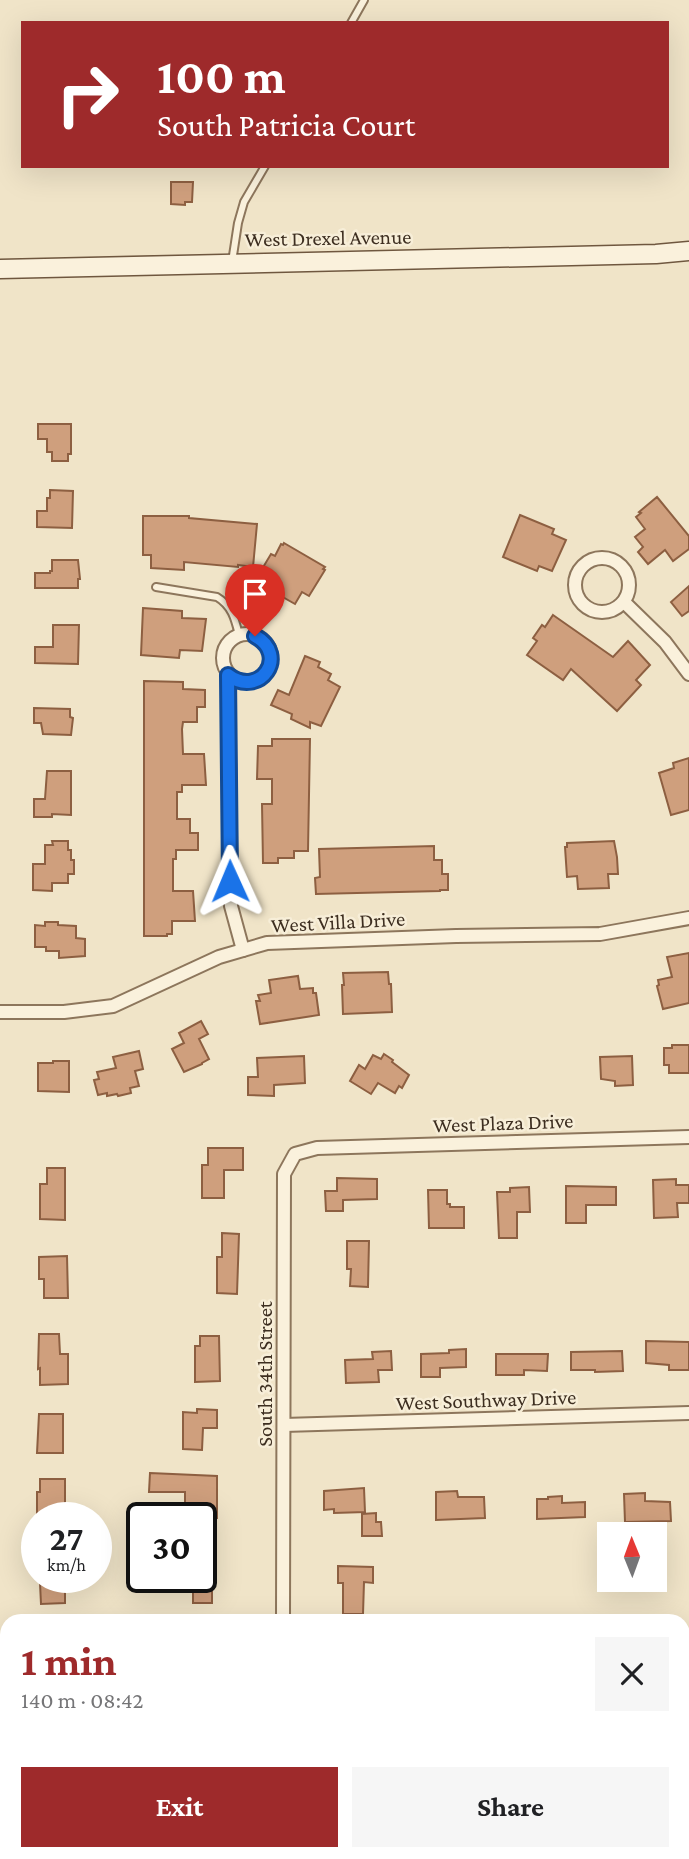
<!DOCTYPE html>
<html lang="en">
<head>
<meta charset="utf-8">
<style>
  body { margin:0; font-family:"Crimson Pro",serif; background:#f6f6f6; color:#202124; height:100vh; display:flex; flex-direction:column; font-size:26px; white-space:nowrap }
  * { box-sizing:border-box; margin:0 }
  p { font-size:23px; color:#757577 }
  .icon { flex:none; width:38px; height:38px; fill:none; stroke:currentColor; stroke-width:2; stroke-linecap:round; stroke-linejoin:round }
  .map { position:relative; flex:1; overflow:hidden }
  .side { position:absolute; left:0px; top:1614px; width:690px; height:247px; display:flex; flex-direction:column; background:#fff; border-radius:21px 21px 0 0; box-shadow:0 7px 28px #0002 }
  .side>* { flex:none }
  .guide { position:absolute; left:21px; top:21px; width:648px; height:147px; border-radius:0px; box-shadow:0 7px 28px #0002; background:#9e2a2b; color:#fff; overflow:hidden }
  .needle { width:46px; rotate:359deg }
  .buttons { position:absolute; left:597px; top:1522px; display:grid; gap:14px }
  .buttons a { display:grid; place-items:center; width:70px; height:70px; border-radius:0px; background:#fff; box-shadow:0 7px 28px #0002; font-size:35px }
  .speed { position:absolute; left:21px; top:1502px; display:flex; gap:14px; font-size:35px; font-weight:700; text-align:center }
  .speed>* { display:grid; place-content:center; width:91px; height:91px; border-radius:50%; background:#fff; box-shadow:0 7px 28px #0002; line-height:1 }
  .speed small { font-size:18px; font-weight:400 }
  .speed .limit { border:4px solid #111; border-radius:10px; background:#fff; color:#111 }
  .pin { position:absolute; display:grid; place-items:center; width:60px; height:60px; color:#fff; margin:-72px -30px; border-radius:50% 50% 50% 0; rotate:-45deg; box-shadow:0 0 7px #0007 }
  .pin .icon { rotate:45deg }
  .me { position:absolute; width:77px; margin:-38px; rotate:359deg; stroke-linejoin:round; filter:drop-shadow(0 0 5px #0008) }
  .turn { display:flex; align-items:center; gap:24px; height:147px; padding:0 21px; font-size:32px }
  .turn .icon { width:91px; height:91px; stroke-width:2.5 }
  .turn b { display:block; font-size:49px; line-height:60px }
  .round { display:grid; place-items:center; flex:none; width:74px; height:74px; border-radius:0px; background:#f6f6f6 }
  .overview { display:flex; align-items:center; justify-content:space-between; height:119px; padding:0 21px }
  h1 { font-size:42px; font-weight:700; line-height:52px; color:#9e2a2b }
  .button { display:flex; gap:14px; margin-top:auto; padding:14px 21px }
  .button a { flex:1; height:80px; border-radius:0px; background:#9e2a2b; color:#fff; font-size:28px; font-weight:700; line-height:80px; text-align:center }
  .button a+a { background:#f6f6f6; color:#202124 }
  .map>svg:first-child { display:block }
</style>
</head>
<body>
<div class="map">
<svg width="689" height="1859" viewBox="0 0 689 1859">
  <rect width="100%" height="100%" fill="#f0e4c8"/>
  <g fill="#cf9f7d" stroke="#8d5f41" stroke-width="2">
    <path d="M171,182h22l-1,20h-7v3l-14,-1z"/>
    <path d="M38,424h33v30h-3v7h-16v-9h-5v-13h-9z"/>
    <path d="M50,490l23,1 -1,37 -35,-1v-16h10v-13h3z"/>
    <path d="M657,497l32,39v13l-16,12 -8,-11 -17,14 -10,-12 5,-5 -8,-10 10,-8 -9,-12 5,-4 -2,-1z"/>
    <path d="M520,515l34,14 -2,5 14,6 -14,31 -13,-5 -2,5 -34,-14z"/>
    <path d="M143,516h46v2l68,6 -4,43 -15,-2v2l-54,-5v8l-33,-2v-13h-8z"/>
    <path d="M284,543l41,24 -2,2 2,1 -16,26 -7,-4 -7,12 -28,-16 7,-13 -12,-6 9,-15 4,2 6,-12 2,1z"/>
    <path d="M52,560h26l2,19h-2v9h-43v-15h15v-2h2z"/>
    <path d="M689,586v25l-7,5 -11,-14z"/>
    <path d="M143,608l39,3v7l24,1 -4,32 -22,-1 -1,8 -38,-3z"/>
    <path d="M553,615l60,42 15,-16 22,24 -14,15 5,5 -24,26 -46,-42 -8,11 -36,-25 10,-14 -4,-3 9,-13 3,2z"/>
    <path d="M53,625h26l-1,39 -43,-1v-16h18z"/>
    <path d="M305,656l15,6 -2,5 13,7 -3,6 12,7 -19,39 -11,-4v6l-19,-9 1,-5 -21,-9 7,-15 11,5z"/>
    <path d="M144,681l39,1v7l22,1v17h-8v15h-14l-1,7 1,25h21l2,31h-24v7h-5v27h13v14h8v17h-22v9h-3v32h20l2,30h-23v13h-5v2h-23z"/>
    <path d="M34,708l36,1v8l3,1 -2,17 -28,-1 -2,-11h-7z"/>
    <path d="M272,739h38l-2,112h-14v7h-16v5h-15l-1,-59h10v-25h-15l1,-33h14z"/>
    <path d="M689,758v52l-18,5 -12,-42 15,-5 -1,-5z"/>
    <path d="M47,771h24v44l-19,-1v3h-18v-18h11z"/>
    <path d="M52,841h16v9h3v10h3v14h-6v9h-16v8l-19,-1v-26h12v-19h8z"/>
    <path d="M614,841l3,16 1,17h-10l1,14 -31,1 -1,-13 -10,1 -2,-30h2v-4z"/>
    <path d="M434,846v14h8v14h6v16h-8v1l-124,3 -1,-16 5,-1 -1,-28z"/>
    <path d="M45,922h13v3l18,1v12l9,1v17l-26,2v-7h-13v-4h-11v-22l10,1z"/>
    <path d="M689,953v50l-26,6 -6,-23 2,-1 -1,-5 14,-3 -5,-20z"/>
    <path d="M388,972l1,12h2l1,28 -49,2 -1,-29h2l-1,-12z"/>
    <path d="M298,976l2,13 13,-1v5h3l3,22 -59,9 -4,-23h4l-2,-6 13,-2 -2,-13z"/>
    <path d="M201,1021l7,13 -9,5 10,20 -7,4v1l-18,8 -12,-23 12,-6 -5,-10z"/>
    <path d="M672,1045h17v28h-20v-8h-5v-17h8z"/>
    <path d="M139,1051l4,18 -8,2 4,15 -9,2 1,5 -13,3 -1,-2 -10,2v-3l-9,2 -4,-15 5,-1 -2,-7 19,-4 -3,-11z"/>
    <path d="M384,1054l9,6 -1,2 17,13 -7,13 -3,-2 -4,7 -17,-10 -7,11 -21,-13 9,-16 6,4 8,-14 8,4z"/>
    <path d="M304,1056l1,27 -31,2v11l-26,-1v-18h10l-1,-19z"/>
    <path d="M632,1056l1,29 -18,1v-5l-14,-2 -1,-22z"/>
    <path d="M53,1061h16v31l-31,-1v-28h15z"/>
    <path d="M208,1148h35v22h-19v28h-22v-33h6z"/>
    <path d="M47,1168h18v52l-25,-1v-35h7z"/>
    <path d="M337,1178l40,1v20l-34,1v11h-17l-1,-20h12z"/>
    <path d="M676,1179v6h13v18h-12l1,14 -24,1 -1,-38z"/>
    <path d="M566,1186l50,1v18h-30v18h-20z"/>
    <path d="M529,1187l1,25h-13v26h-18l-2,-46h13v-4z"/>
    <path d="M428,1190h19v14h3v3h14v21h-35z"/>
    <path d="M222,1233l17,1 -2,60 -20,-1v-36h5z"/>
    <path d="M347,1241h22l-1,46 -18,-1 1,-17h-4z"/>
    <path d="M67,1256l1,42h-24v-19h-5v-22z"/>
    <path d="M39,1334h20l1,20h8v30l-28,1v-17l-2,1z"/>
    <path d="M200,1336h19l1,45 -25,1v-36h5z"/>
    <path d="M646,1341l43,1v28h-20v-5l-23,-2z"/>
    <path d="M466,1349v18l-26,1v9h-19v-23l28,-1v-3z"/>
    <path d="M391,1351l1,19h-14l1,12 -33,1 -1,-23 28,-1 -1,-7z"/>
    <path d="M622,1351l1,20 -28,1v-2h-24v-18z"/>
    <path d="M496,1354h52l-1,17 -23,-1v5h-28z"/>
    <path d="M197,1409l20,1v18h-14l-1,22 -19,-1v-37l14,1z"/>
    <path d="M39,1414h24v39h-26z"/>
    <path d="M150,1473l67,3v42l-32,-1v-25h-36z"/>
    <path d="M40,1479h25v38h-24v-2h-4v-23h3z"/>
    <path d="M364,1488l1,24 -31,1v-4l-10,1v-19z"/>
    <path d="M457,1491l1,6h26l1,21 -49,2v-28z"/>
    <path d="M645,1493v8l25,1 1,19 -46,1 -1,-28z"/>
    <path d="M562,1496v7l23,-1v15l-48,2v-20h11v-2z"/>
    <path d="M376,1513v9h5l1,14h-20v-22z"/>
    <path d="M201,1555h14l-1,32h-2v16h-19v-26h8z"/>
    <path d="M338,1566l35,1v16l-9,-1 -1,32h-20v-31h-5z"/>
    <path d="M42,1577h23v26l-24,1 -1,-21h2z"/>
  </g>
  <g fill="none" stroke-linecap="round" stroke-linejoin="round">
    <g stroke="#8d765c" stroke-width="10">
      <g id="lane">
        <path d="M351,23l13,-23"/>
        <path d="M232,262l6,-39 6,-21 21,-36"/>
        <path d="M156,587l61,10c15,9 18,22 22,38"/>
      </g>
    </g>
    <g stroke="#8d765c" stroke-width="16">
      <g id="street">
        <circle cx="602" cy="585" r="27"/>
        <path d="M624,602l41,40 24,32"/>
        <circle cx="247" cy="658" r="24"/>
        <path d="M228,675l3,231 12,44"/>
        <path d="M0,1012h64l49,-6 106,-49 48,-14 189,-7 144,-2 89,-16"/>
        <path d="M284,1425l405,-12"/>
        <path d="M283,1620l1,-446 11,-20 22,-6 372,-11"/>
        <path d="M282,1859v-6"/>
      </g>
    </g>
    <g stroke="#6f573f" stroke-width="21">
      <path id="secondary" d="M0,269l656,-15 33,-3"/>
    </g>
    <use href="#lane" stroke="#faf1dc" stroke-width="6"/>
    <use href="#street" stroke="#faf1dc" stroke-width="12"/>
    <use href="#secondary" stroke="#faf1dc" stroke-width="18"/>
  </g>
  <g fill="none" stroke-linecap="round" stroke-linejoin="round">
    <g stroke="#114b97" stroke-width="18">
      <path id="route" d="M230,881l-2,-206c32,24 62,-20 27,-39"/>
    </g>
    <use href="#route" stroke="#1a73e8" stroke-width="12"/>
  </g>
  <g text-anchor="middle" stroke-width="5" stroke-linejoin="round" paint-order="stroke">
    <g font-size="21" fill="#3d2e20" stroke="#f7eed8">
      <text transform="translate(328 238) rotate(-1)" y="7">West Drexel Avenue</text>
      <text transform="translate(338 922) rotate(-3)" y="7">West Villa Drive</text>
      <text transform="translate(503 1123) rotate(-2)" y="7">West Plaza Drive</text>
      <text transform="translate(265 1374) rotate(-90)" y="7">South 34th Street</text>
      <text transform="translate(486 1400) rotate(-2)" y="7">West Southway Drive</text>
    </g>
  </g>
</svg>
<div class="buttons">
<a><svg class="needle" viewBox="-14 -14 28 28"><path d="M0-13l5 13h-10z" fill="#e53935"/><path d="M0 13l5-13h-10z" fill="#757577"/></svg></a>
</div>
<div class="speed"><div>27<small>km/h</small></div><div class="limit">30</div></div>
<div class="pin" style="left:255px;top:636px;background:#d93025"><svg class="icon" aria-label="arrive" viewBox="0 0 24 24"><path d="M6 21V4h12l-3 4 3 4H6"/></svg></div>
<svg class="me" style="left:230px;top:881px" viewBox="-20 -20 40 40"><path d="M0-17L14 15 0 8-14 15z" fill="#1a73e8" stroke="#fff" stroke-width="4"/></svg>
<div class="guide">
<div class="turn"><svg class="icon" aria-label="right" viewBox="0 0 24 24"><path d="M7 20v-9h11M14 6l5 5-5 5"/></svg><div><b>100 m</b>South Patricia Court</div></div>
</div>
<section class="side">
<div class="overview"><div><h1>1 min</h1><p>140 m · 08:42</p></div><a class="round"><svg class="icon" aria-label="close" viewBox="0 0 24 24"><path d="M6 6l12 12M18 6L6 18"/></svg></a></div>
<div class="button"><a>Exit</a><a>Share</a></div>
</section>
</div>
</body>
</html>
